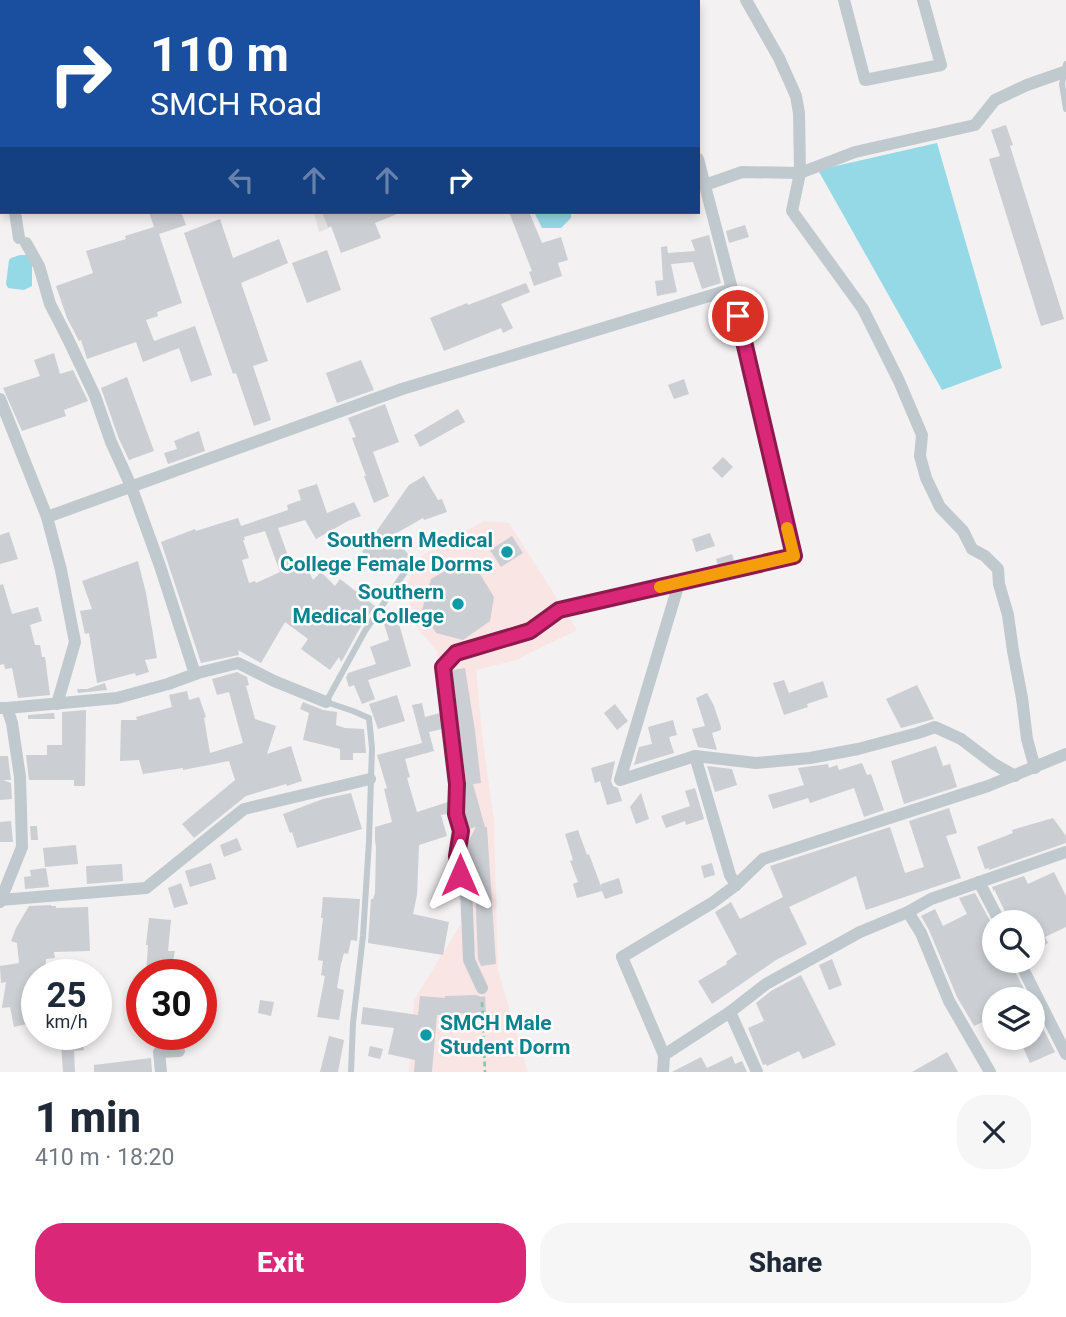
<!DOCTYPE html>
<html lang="en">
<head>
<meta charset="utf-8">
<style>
  body { margin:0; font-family:Roboto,sans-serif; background:#f6f6f7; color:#1f2937; height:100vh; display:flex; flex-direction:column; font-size:26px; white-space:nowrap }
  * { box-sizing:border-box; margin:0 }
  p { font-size:23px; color:#747a83 }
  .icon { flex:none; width:38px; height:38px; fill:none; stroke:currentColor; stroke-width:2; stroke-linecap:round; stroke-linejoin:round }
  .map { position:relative; height:1072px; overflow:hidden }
  .details { display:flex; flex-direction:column; background:#fff; flex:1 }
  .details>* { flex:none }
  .hud { position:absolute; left:0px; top:0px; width:700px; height:214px; box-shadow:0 4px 10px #0003; background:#1a4fa0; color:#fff; overflow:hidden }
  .fabs { position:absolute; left:982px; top:910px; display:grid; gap:14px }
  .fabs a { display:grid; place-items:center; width:63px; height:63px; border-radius:50%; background:#fff; box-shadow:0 4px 10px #0003; font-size:35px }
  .speed { position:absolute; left:21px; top:959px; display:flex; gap:14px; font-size:35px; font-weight:700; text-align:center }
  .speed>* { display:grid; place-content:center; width:91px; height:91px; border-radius:50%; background:#fff; box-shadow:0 4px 10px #0003; line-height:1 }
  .speed small { font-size:18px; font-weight:400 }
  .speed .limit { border:10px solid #d22; background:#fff; color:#111 }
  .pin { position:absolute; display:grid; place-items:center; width:60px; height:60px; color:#fff; margin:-30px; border:4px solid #fff; border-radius:50%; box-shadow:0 2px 7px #0007 }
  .me { position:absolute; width:77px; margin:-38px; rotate:0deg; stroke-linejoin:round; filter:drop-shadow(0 0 5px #0008) }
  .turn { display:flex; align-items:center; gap:24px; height:147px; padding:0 35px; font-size:32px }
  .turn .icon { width:91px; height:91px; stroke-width:2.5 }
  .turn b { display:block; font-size:49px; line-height:60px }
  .lanes { display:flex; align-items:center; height:66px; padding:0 35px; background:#0003; justify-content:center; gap:35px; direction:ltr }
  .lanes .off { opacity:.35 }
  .round { display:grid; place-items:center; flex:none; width:74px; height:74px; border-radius:28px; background:#f6f6f7 }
  .headline { display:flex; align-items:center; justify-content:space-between; height:119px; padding:0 35px }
  h1 { font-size:42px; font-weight:800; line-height:52px }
  .primary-button { display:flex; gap:14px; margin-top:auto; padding:14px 35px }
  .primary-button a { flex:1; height:80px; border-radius:28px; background:#db2777; color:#fff; font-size:28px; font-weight:800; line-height:80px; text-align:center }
  .primary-button a+a { background:#f6f6f7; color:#1f2937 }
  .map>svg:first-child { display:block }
</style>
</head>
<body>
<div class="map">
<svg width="1066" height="1072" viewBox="0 0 1066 1072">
  <rect width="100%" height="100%" fill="#f3f1f1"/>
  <g fill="#e4e2e2">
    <path d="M298,0h131v2h-133z"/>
    <path d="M314,212h57l-52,20z"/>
  </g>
  <path fill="#fae5e5" d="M484,521l25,2 68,107 -61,30 -40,10 6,64 12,88 4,148 30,102h-119l5,-72 47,-76 -9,-142 -15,-131 -18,-21 -14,-42 13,-30z"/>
  <g fill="#95d9e6">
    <path d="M937,143l65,225 -60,22 -124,-220z"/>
    <path d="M534,212h37v6l-10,10h-19z"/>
    <path d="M20,255h7l5,6v25l-8,4 -16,-2 -2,-4 3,-24 2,-2z"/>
  </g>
  <g fill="#cbced3" fill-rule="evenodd">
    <path d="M1006,125l7,20 -3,1 54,173 -23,7 -52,-167 11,-3 -9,-26z"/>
    <path d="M149,212h32l5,13 -27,9 23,69 -25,9 1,4 -12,4 8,21 41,-15 17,49 -21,7 -12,-34 -36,14 -7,-20 -49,17 -6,-19 -2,1 -12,-23 -11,-32 37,-13 -7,-22 40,-12 -1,-3 29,-9z"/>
    <path d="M322,212h80l-27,11 6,15 -40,15 -10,-27 -3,1z"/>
    <path d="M509,212h20l13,31 19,-6 7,23 -10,3 4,13 -28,10 -5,-14 3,-1z"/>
    <path d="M220,219l13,39 46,-19 9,24 -47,20 27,78 -15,5 18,54 -17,6 -18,-53 -3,1 -49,-141z"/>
    <path d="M745,225l4,12 -20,6 -3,-12z"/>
    <path d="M709,235l12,48 -19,6 -9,-27 -22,2 6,28 -20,4 -2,-15 8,-1 -2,-33 6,-1 1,7 27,-2 -4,-11z"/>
    <path d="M327,250l14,40 -34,13 -15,-40z"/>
    <path d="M526,283l4,9 -29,12 12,24 -10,5 -2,-5 -57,23 -14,-33 37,-15 1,2z"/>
    <path d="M54,353l6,21 13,-4 15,31 -24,9 2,6 -44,15 -19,-43 37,-12 -6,-16z"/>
    <path d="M361,360l13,30 -37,13 -11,-30z"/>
    <path d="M127,377l27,74 -25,9 -10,-21 -18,-51z"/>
    <path d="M684,379l5,15 -15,5 -6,-14z"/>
    <path d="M385,404l14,38 -26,10 16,44 -15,7 -10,-27h2l-14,-38 4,-1 -8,-19z"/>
    <path d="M458,409l7,13 -45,25 -6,-12z"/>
    <path d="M199,431l6,20 -37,13 -4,-11 13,-4 -3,-8z"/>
    <path d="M723,457l10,10 -11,11 -10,-10z"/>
    <path d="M424,476l14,24 4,-1 5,13 -23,8 -1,-2 -30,17 18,23 -12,13 -5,-6 -5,8 -27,-21 47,-67z"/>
    <path d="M317,484l10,29 27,-11 7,14 -13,5 -32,18 -11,-19 -27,8 14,39 12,-6 9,19 8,-8 14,14 5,-7 35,27 -15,22 -17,31 -2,3 -2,-5 -9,13 -29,-21 7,-10 -23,-17 -24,41 -23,-13 1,5 -38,8 -40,-121 34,-13 1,2 42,-13 3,8 47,-16 -1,-5 14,-5 -3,-10zM265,531l15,41 -24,11 -1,-2 -6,2 -7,-23 7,-2 -6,-18h2l-1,-3z"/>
    <path d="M9,532l9,27 -18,5v-29z"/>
    <path d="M710,533l5,13 -19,6 -4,-13z"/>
    <path d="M512,536l11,17 -22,14 -11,-17z"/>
    <path d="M732,554l2,7 -16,4 -2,-6z"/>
    <path d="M138,561l8,32 11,65 -12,2 4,12 -13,4 -1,-3 -38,10 -8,-50 -4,1 -5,-23 12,-2 -10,-28z"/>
    <path d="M452,567l28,7 14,23 -4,24 -27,19 -27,-7 -14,-23 9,-31z"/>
    <path d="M3,584l9,30 26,-7 4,14 -12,4 5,20h5l2,12h3l5,38 -32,3 -6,-30 -7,1 -1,-5 -4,1v-80z"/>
    <path d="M384,613l15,11 12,42 -43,14 7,19 -13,5 -8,-19 -5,2 -3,-9 2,-5 28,-9 -6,-17 19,-7 -7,-23z"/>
    <path d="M465,668l10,63 6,52 -8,1 12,43h2l9,137 -15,2 -3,-7 -3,-73 -3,-14 -3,-3 -1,-27 8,-15 -7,2 -4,-16 1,-30 -14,-113z"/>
    <path d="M237,672l10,5 2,8 -3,1 9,33 21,7 -9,28 24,-8 11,35 -15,5 -1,-2 -40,12 -52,42 -12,-14 53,-44 -6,-19 -46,9v-2l-40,6 -4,-14 -19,1 1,-41h16l-1,-3 36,-10 -3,-12 18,-4 2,9 10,-3 7,20 -2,1 6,35 33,-10 -14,-51 -12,3 -5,-16z"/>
    <path d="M784,680l5,13 34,-12 5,16 -21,7 1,3 -24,8 -11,-32z"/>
    <path d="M105,683l2,7 -29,3 -1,-4h10z"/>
    <path d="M917,685l17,34 -33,9 -15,-29z"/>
    <path d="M707,693l7,13 7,21v3l-9,3 5,17 -19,-3 -6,-18 13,-3 -9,-28z"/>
    <path d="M397,695l8,26 -27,8 -9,-25z"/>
    <path d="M303,702l20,8 14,2 -1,13 9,3 19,1 2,24h-13v7h-13v-11l-37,-9 6,-27 -9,-4z"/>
    <path d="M422,703l3,14 15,-4 2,16 -13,3 5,19 -29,8 5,18 -3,1 10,34 31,-10 -1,12 -6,1 6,21 -28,9 -2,50 -4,19 36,8 -6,33 -75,-12 3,-44h2l2,-6 1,-46 -1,-6v-14l17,-5 -8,-33 3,-1 -10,-33 45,-12 -10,-38z"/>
    <path d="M615,704l13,17 -11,9 -13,-17z"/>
    <path d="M86,710l-1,76h-11v-6h-45l-3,-25h21v-10h15v-33z"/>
    <path d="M54,713l1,6h-27v-4z"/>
    <path d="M673,720l4,15 -8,2 5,16 -40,12 5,-18 13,-3 -4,-17z"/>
    <path d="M936,746l7,20 7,-2 7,23 -53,17 -13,-43z"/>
    <path d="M0,756h8l3,24h-8l8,3 1,16 -12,1z"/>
    <path d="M615,761l-4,20 2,5 5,2 4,13 -15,4 -7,-24 -5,2 -4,-15z"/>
    <path d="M862,763l5,12 4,-1 13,36 -20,7 -10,-29 -44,15 -2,-5 -35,11 -5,-14 36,-10 -6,-17 30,-4 1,4 8,-3 2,5z"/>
    <path d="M707,766l25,3 5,16 -22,7z"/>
    <path d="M695,788l9,31 -18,6 -1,-4 -19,7 -5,-12 29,-10 -5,-15z"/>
    <path d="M351,793l11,36 -65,19 -5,-16 -2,1 -7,-19 40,-15z"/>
    <path d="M641,793l8,26 -13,5 -6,-17z"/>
    <path d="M949,808l8,25 -11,3 15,42 -95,32 -10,-34 -67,31 18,37 -31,16 -64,44 -14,-23 29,-17 -1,-2 11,-8 -22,-42 16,-10 9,17 43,-22 -13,-31 120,-39 15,46 19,-6 -15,-46z"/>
    <path d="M1053,818l13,18v7l-77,27v-2l-4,1 -8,-22 36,-14 -1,-3z"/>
    <path d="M11,821l2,21h-13v-20z"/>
    <path d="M30,826h7l1,14h-7z"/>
    <path d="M578,830l9,25 2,-1 13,35 -1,-5 18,-6 4,15 -18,6 -3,-8 -25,7 -4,-14 5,-2 -8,-21 3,-1 -8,-26z"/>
    <path d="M237,838l5,12 -18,7 -4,-12z"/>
    <path d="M76,845l2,19 -33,3 -2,-19z"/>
    <path d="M211,863l5,16 -26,8 -5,-16z"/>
    <path d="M712,863l3,12 -11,3 -3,-12z"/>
    <path d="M122,864l1,17 -36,3 -1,-18z"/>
    <path d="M46,868l3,19 -24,2 -1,-12 7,-1 -1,-6z"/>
    <path d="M1054,872l12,24v31l-21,10 3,6 -16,9v-30h-22l-16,-33v3l-2,-5 32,-11 4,8z"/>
    <path d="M181,883l7,21 -14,4 -6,-20z"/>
    <path d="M975,893l19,35v33h16l19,38h-35v18l-20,9 -17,-29 -28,-67 -8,-14 14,-7 8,17 24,-12 -8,-16z"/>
    <path d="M323,897l37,2 -3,42 -6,-1 -3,14 -4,-1 -3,11 -4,24 7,2 -5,30 -22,-3 8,-41 -4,-1 2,-14 -5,-1 5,-42h-2z"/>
    <path d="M51,905v1h5v2l32,-1 2,44 -36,1 1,6 -9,1 -1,16h-8v11l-7,-1 3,19 -9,1 3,19 -13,3 -4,-20 -8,1 4,-26 -5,1 -1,-17 19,-3 -2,-20 -6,-2 5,-13 13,-22z"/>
    <path d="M149,918l22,2 -3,31h7l-5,24h-24l2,-30h-2z"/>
    <path d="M832,959l10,26 -13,5 -10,-25z"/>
    <path d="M801,975l35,70 -33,14 -4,-8 -32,15 -1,-2 -3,1 -15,-37 16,-7 -8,-18 15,-12z"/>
    <path d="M476,995l5,2 4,-1 1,16 -49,3 -5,57h-18l1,-12 -27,-6 6,-26 -33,-4 2,-17 55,8 2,-19 25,2v-2z"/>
    <path d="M260,1000l14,2 -3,14 -13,-3z"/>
    <path d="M1032,1007l23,45 -25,11 -11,-25h13z"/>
    <path d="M329,1036l15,4 -6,32h-18z"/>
    <path d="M82,1039l2,11 -10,1 1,21h-12l-2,-30z"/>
    <path d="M370,1046l13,3 -3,10 -12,-3z"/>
    <path d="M947,1052l11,20h-46z"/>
    <path d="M732,1056l3,8 7,-3 5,11h-75l29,-15 6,11z"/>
    <path d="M151,1058l1,14h-58v-7z"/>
  </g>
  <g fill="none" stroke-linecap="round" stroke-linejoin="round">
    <path stroke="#7ec8a0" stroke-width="2.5" stroke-dasharray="5 3.5" stroke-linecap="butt" d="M482,1002l3,70"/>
    <g stroke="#c0c9ce" stroke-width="6">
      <path d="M1066,64l-4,20 4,25"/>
      <path d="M351,1072l2,-49 10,-87 6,-95 3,-93 -3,-30 -16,-7 -27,-9 39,-71 42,-62"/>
    </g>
    <g stroke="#c0c9ce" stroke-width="12">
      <path d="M86,0l1,2"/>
      <path d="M657,0v2"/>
      <path d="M746,0l33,58 17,38 3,17 1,60 -8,38 71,98 36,72 23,54 -2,21 6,22 14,29 23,24 9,18 13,7 13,13 1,15 9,31 5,36 9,47 5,41 8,29"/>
      <path d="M844,0l21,80 76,-15 -18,-65"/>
      <path d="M0,115l2,11"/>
      <path d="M698,159l34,130 62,267 -115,27 -59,197 75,-24 61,7 54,-5 48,-9 60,-16 17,-6 26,12 33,25 21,12"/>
      <path d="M705,185l37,-13 58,1 55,-21 120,-27 20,-25 32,-15 37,-13"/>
      <path d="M15,212l4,26"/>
      <path d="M26,243l13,23 11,38 18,35 27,57 16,46 20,44 29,80 35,108"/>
      <path d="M0,399l47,118 14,53 14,72 -18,62"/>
      <path d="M47,517l355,-128 330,-100"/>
      <path d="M0,708h7l110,-10 51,-14 30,-11 40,-10 36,18 52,21"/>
      <path d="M695,756l35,119 6,10"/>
      <path d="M979,882l21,40"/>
      <path d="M0,900l146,-12 98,-79 126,-30"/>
      <path d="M0,902l22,-55 -2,-70 -8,-54 -5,-15"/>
      <path d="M908,912l13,21 28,68 41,71"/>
      <path d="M1019,961l47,93"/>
      <path d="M482,988l-13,-28 -3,-74 -6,-11 -3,-19 4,-25 -5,-17 1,-30 -14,-117 12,-14 75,-22 29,-21 120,-27"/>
      <path d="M730,1012l27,60"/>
      <path d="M664,1055l-42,-98 90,-54 24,-18 27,-26 225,-73 78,-32"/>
      <path d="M161,1072l-2,-20 20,-1"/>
      <path d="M663,1072l1,-17 66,-43 36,-28 94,-52 48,-20 23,-13 135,-47"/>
    </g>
  </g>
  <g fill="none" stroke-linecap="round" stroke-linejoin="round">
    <g stroke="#8e194d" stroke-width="18">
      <path id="route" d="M460,875l-3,-19 4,-25 -5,-17 1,-30 -14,-117 13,-14 74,-22 29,-21 235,-54 -56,-240"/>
    </g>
    <use href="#route" stroke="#db2777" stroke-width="12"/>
    <path stroke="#f59e0b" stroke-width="12" d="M660,587l134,-31 -7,-28"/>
  </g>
  <g fill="#0f9aa8" stroke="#fff" stroke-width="2.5">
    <circle cx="507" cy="552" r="7"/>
    <circle cx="458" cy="604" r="7"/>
    <circle cx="426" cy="1035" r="7"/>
  </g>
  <g text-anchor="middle" stroke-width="5" stroke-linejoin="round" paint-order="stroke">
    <g font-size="21" font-weight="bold" fill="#0d838f" stroke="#fff" text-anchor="end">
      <text x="493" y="547">Southern Medical<tspan x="493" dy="24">College Female Dorms</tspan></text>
      <text x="444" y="599">Southern<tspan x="444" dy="24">Medical College</tspan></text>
      <text x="440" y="1030" text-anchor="start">SMCH Male<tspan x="440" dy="24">Student Dorm</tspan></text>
    </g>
  </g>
</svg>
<div class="fabs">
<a><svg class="icon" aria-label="search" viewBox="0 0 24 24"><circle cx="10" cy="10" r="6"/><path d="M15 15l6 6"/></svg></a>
<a><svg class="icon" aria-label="layers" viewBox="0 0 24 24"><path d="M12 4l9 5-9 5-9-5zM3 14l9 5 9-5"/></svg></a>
</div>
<div class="speed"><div>25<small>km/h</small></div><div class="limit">30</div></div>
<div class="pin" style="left:738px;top:316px;background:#d93025"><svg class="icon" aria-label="arrive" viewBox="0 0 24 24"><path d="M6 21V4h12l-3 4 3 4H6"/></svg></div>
<svg class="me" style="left:460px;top:875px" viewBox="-20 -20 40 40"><path d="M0-17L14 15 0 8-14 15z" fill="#db2777" stroke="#fff" stroke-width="4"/></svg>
<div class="hud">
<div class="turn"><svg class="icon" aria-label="right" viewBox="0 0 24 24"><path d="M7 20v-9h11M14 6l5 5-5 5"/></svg><div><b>110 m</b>SMCH Road</div></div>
<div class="lanes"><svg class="icon off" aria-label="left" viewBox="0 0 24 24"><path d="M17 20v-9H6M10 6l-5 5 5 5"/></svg><svg class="icon off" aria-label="ahead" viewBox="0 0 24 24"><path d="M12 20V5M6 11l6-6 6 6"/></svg><svg class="icon off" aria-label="ahead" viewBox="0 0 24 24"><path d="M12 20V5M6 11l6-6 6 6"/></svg><svg class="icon" aria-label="right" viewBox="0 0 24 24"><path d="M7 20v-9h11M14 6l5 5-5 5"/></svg></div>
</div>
</div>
<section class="details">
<div class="headline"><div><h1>1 min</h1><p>410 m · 18:20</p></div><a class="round"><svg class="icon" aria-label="close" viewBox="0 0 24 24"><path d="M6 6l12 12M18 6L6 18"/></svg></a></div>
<div class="primary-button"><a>Exit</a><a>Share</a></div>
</section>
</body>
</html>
